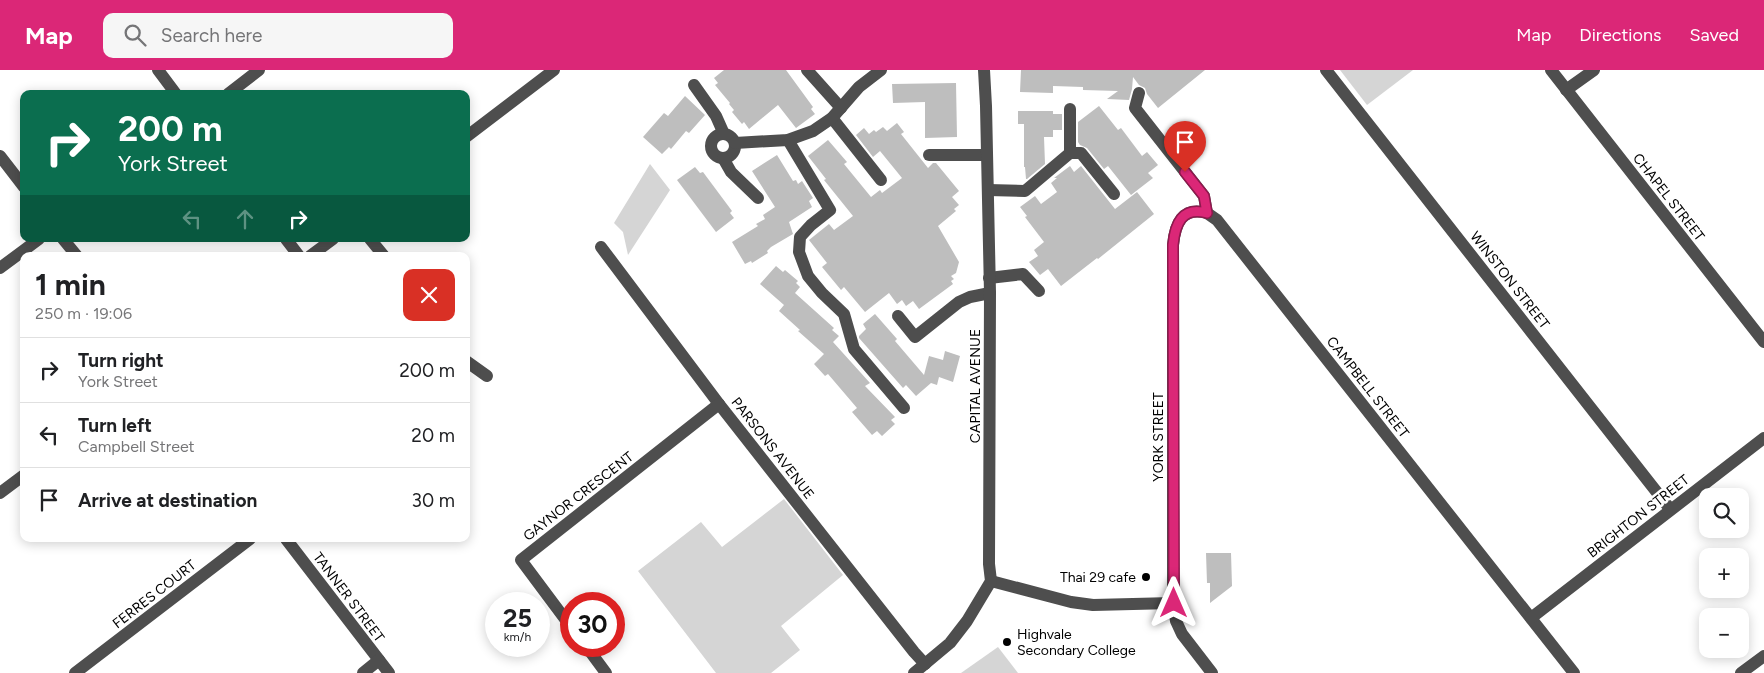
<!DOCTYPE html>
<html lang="en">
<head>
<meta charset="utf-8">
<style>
  body { margin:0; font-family:Figtree,sans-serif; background:#f6f6f6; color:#202124; height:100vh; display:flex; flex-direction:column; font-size:19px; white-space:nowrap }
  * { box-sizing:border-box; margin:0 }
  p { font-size:16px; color:#757577 }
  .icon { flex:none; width:28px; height:28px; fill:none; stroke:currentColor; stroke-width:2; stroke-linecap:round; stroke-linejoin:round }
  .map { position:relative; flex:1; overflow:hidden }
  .sheet { position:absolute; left:20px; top:182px; width:450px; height:290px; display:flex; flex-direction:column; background:#fff; border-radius:10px; box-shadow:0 2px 12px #0003 }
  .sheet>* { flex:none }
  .top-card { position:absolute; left:20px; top:20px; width:450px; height:152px; border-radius:10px; box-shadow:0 2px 12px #0003; background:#0b6e4f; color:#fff; overflow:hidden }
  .tools { position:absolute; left:1699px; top:418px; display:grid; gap:10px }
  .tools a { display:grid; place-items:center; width:50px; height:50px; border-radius:10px; background:#fff; box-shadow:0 2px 12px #0003; font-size:25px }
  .speed { position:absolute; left:485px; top:522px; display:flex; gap:10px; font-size:25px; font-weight:700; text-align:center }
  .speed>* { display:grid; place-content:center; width:65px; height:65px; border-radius:50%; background:#fff; box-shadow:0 2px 12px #0003; line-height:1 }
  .speed small { font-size:12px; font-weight:400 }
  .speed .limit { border:8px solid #d22; background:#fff; color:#111 }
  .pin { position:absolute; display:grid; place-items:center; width:42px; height:42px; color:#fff; margin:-51px -21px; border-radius:50% 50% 50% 0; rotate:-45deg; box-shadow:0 0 5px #0007 }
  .pin .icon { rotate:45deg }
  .me { position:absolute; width:55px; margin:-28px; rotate:0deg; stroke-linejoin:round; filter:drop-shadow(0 0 4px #0008) }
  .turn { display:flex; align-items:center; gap:18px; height:105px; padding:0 15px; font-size:22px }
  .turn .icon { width:65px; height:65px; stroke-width:2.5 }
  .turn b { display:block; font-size:35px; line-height:42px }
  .lanes { display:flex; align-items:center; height:48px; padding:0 15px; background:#0003; justify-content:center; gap:25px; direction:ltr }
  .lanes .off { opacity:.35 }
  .round { display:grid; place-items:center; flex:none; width:52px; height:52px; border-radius:10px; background:#f6f6f6 }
  .headline { display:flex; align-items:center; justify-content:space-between; height:85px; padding:0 15px }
  h1 { font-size:30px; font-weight:700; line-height:38px }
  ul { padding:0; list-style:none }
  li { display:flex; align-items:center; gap:15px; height:65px; padding:0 15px; border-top:1px solid #e0e0e0 }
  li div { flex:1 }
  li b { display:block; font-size:19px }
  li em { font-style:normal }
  header { display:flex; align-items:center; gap:30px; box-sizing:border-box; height:70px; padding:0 25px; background:#db2777; color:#fff }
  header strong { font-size:24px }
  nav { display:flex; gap:28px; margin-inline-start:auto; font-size:18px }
  .search { width:350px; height:45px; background:#f6f6f6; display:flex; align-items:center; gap:12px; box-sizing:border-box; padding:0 18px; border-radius:10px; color:#757577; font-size:19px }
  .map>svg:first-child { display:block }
</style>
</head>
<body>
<header>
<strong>Map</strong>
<div class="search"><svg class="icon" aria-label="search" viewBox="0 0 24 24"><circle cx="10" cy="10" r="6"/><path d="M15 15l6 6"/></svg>Search here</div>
<nav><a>Map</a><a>Directions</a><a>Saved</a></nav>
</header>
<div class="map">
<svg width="1764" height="603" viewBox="0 0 1764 603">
  <rect width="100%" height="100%" fill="#fff"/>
  <g fill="#d5d5d5">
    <path d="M1340,0h73l-46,35z"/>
    <path d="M650,94l20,26 -42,65 -5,-23 -9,-9z"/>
    <path d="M784,429l59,76 -62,51 19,24 -29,23h-55l-78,-102 63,-49 21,25z"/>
    <path d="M998,577l20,26h-57z"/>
  </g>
  <g fill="#bebebe">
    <path d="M724,0h62l27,37 -2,2 4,5 -19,14 -18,-23 -29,24 -5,-7 -2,2 -10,-12 2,-2 -5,-6 1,-1 -15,-18 3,-2 -4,-5z"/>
    <path d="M1021,0h184l-47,38 -11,-14 -2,-6 -6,-3 -6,-8 -1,12 -3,11 -22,-1 11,-8 -35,-1v-3l-30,-1v7l-33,-1z"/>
    <path d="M956,13l1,54 -32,1v-36l-32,1 -1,-19z"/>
    <path d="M685,26l20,19 -16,18 -3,-2 -15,18 -2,-2 -7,7 -19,-17 21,-24 4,3z"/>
    <path d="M1099,36l19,24 3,-2 21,28 5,-4 11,13 -10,8 5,5 -22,17 -23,-29 -4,3 -17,-21 -7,-3 -2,-3v-20z"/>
    <path d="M1018,41h35v3h9v16h-9v7h-9l1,27 -18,15h-1l-1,-12h-1v-43h-6z"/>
    <path d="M897,53l7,9 -3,2 27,34 5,-5h3l23,28 -7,6 7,8 -5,4 2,2 -18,15 21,36 -3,11 -5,3 3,3 -3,2 2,3 -34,25 -6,-8 -7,5 -4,-6 -5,4 -8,-11 -24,19 -21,-25 -3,3 -19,-23 5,-4 -18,-23 20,-16 5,6 19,-14 -29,-36 2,-1 -18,-23 20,-16 19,22 -3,2 27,33 9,-7 2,3 20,-15 -22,-27 -7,6 -17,-22 8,-7 5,6 5,-4 2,2 7,-5 4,4z"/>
    <path d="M777,85l16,26 3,-1 2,4 4,-3 11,17 -4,3 3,6 -23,15 4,12 -22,13 -4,4 1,2 -16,10 -1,-2 -6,3 -13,-22 26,-16 -2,-2 9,-5 -2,-4 12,-8 -23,-36z"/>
    <path d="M1070,96l4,6 7,-6 34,43 22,-17 17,22 -56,45 -1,-1 -36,28 -13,-17 -8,6 -11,-13 9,-6 -4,-6 10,-8 -19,-25 2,-1 -7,-9 15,-11 6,8 16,-12 -6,-9 6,-5h-3z"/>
    <path d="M695,97l5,6 3,-1 29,39 -2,2 4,5 -18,14 -39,-52z"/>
    <path d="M776,196l7,6 2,-2 13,11 -2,2 4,4 -5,6 39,35 -2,2 7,6 -6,6 37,41 -5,3 30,31 -4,3 4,4 -13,12 -5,-5 -5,4 -20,-23 5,-4 -29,-34 -3,2 -11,-12 10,-10 -26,-23 2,-1 -21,-19 5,-6 -24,-21z"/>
    <path d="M875,244l22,25 -2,2 29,34 5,-19 14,4 2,-9 15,5 -7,26 -14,-5 -2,8 -6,-2 -15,13 -10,-11 -3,3 -44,-50v-2l7,-7 -3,-5z"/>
    <path d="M1206,483h25l1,33 -22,17v-20h-3z"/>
  </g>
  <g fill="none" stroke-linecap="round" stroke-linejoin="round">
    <g stroke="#4e4e4e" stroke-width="12">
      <path d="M158,0l18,24"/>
      <path d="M807,0l34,38"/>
      <path d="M1326,0l344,439"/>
      <path d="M1551,0l213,272"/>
      <path d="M694,15l22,31 8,18"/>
      <path d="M1566,20l28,-20"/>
      <path d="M1139,23l-4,15 69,88 3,17 10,7 357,453"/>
      <path d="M228,24l31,-24"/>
      <path d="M1070,39v44"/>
      <path d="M832,48l49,62"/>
      <circle cx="723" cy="76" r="12"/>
      <path d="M466,67l88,-67"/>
      <path d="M788,70l42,70 -19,15 -11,12 -1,15 9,24 14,17 22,21 10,35 50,59"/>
      <path d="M735,73l53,-3 25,-9 19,-13 27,-31 22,-17"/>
      <path d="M929,85h58"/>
      <path d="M0,86l24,31"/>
      <path d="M723,88l8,14 27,26"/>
      <path d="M988,120l37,1 45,-38h11l33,41"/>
      <path d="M1207,143c-25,-7 -32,11 -34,32v358l3,18 6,13 30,39"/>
      <path d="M63,169l14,17"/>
      <path d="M286,169l13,17"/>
      <path d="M370,169l14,17"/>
      <path d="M601,177l118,157 195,248 11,12"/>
      <path d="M310,186l23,-17"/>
      <path d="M0,198l39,-29"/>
      <path d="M989,208l34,-4 16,17"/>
      <path d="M898,246l17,21 44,-35 11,-5 20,-4"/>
      <path d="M466,291l21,15"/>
      <path d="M0,423l24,-18"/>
      <path d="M286,469l103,134"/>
      <path d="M991,511l80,21 22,3 80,-2"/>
      <path d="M1531,548l233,-180"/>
      <path d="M571,557l-50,-67 198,-156"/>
      <path d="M586,576l20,27"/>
      <path d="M75,603l175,-134"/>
      <path d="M363,603l16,-13"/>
      <path d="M914,603l36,-30 17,-22 24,-40 -2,-17 1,-271 -4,-187 -2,-36"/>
      <path d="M1741,603l23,-17"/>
    </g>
  </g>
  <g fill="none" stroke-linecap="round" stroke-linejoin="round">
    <g stroke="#8e194d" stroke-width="12">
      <path id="route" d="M1174,533l-1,-358c2,-21 9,-39 34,-32l-3,-17 -19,-24"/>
    </g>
    <use href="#route" stroke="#db2777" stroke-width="9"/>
  </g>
  <g fill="#000" stroke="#fff" stroke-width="2">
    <circle cx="1146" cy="507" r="5"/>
    <circle cx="1007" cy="572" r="5"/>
  </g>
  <g text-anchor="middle" stroke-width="5" stroke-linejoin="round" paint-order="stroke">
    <g font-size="14" fill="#000" stroke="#fff">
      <text transform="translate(1669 127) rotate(52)" y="5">CHAPEL STREET</text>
      <text transform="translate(1510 210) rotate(52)" y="5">WINSTON STREET</text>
      <text transform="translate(975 316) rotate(-90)" y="5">CAPITAL AVENUE</text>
      <text transform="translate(1368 317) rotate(52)" y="5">CAMPBELL STREET</text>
      <text transform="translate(1158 367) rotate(-90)" y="5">YORK STREET</text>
      <text transform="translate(773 378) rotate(52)" y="5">PARSONS AVENUE</text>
      <text transform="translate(578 426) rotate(-38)" y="5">GAYNOR CRESCENT</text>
      <text transform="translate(1638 446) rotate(-38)" y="5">BRIGHTON STREET</text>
      <text transform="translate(154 524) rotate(-38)" y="5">FERRES COURT</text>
      <text transform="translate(349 527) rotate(53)" y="5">TANNER STREET</text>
    </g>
    <g font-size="14" fill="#000" stroke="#fff" text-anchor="end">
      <text x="1136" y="512">Thai 29 cafe</text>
      <text x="1017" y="569" text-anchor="start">Highvale<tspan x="1017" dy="16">Secondary College</tspan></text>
    </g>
  </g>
</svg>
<div class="tools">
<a><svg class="icon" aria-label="search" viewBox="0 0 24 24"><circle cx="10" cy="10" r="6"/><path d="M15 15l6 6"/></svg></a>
<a>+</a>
<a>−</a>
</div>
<div class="speed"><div>25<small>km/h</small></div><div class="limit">30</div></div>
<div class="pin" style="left:1185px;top:102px;background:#d93025"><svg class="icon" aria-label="arrive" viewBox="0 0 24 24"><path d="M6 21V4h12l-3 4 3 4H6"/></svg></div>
<svg class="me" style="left:1174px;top:533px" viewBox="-20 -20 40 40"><path d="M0-17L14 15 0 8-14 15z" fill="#db2777" stroke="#fff" stroke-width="4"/></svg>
<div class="top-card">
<div class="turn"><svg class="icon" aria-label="right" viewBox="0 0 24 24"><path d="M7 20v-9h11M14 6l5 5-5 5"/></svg><div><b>200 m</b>York Street</div></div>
<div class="lanes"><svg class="icon off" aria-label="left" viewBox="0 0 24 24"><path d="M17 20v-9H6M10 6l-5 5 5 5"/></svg><svg class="icon off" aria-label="ahead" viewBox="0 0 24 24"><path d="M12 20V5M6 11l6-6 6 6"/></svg><svg class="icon" aria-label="right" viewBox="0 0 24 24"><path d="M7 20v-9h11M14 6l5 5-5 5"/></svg></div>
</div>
<section class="sheet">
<div class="headline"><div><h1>1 min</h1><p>250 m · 19:06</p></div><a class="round" style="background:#d93025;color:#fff"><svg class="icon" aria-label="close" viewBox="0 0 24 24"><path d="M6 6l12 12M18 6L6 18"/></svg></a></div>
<ul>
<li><svg class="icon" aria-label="right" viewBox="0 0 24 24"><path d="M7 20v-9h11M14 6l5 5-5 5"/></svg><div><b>Turn right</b><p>York Street</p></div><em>200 m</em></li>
<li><svg class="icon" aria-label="left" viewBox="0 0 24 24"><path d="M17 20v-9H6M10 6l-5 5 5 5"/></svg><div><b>Turn left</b><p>Campbell Street</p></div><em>20 m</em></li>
<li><svg class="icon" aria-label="arrive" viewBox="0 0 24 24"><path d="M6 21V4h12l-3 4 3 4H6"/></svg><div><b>Arrive at destination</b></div><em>30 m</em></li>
</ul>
</section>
</div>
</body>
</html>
